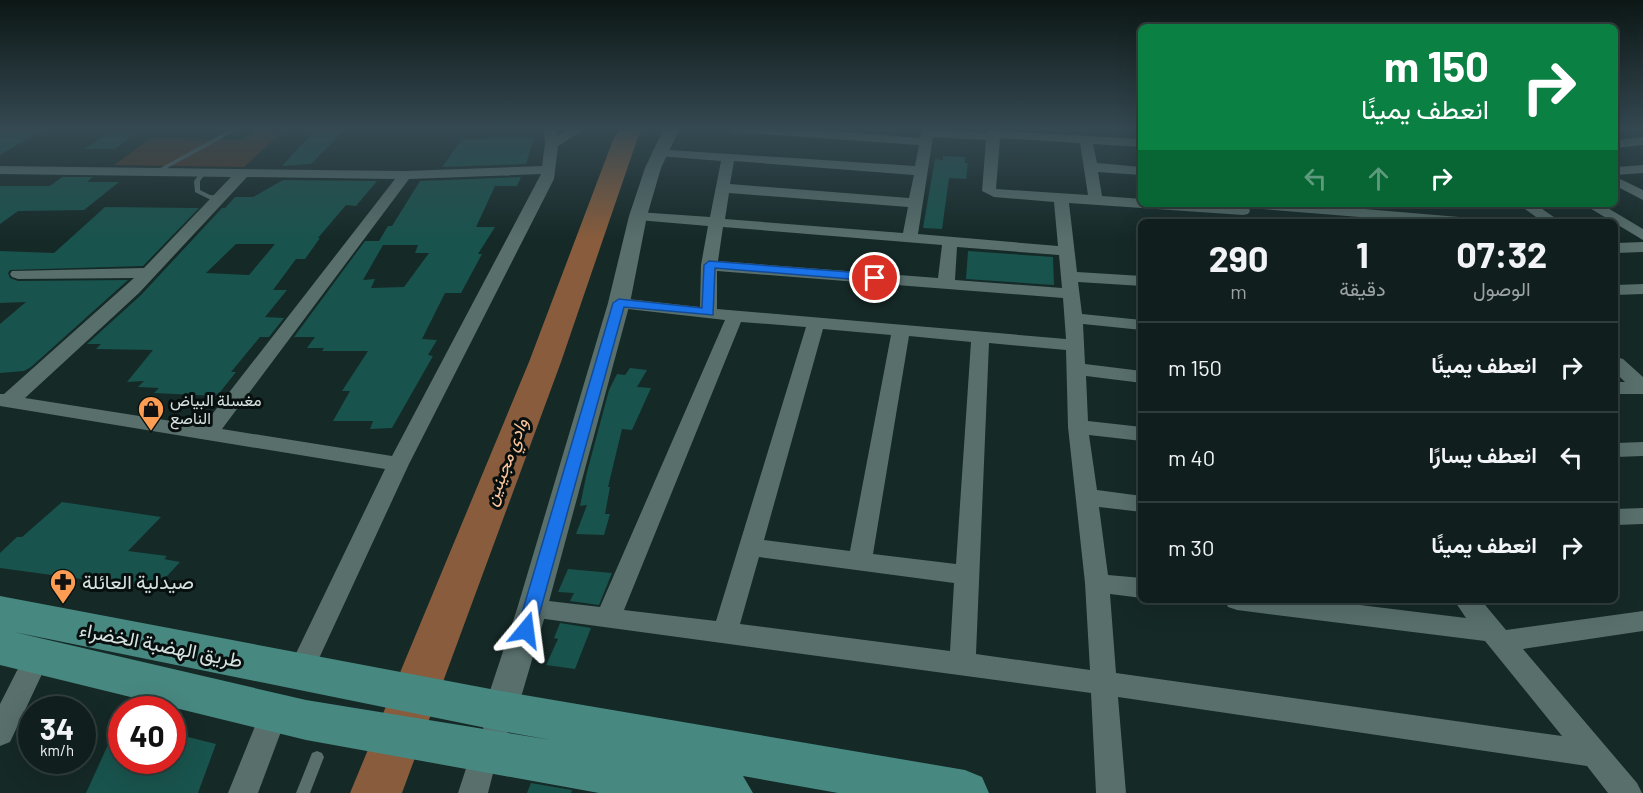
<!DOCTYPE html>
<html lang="ar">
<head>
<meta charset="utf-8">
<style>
  body { margin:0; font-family:Barlow,Vazirmatn,sans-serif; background:#1e2c2a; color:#f1f3f6; direction:rtl; height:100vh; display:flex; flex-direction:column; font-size:22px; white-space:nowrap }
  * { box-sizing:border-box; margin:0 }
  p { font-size:20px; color:#9ca2a4 }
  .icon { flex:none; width:33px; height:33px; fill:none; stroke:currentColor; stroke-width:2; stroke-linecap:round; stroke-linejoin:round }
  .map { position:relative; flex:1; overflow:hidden; direction:ltr }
  .sheet { position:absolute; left:1138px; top:219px; width:480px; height:384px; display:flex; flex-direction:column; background:#101f1d; border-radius:9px; box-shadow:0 6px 24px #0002,0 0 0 2px #303d3b; direction:rtl }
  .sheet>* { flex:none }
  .guide { position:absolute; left:1138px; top:24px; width:480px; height:183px; border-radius:9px; box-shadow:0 6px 24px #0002,0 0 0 2px #303d3b; direction:rtl; background:#0b8043; color:#fff; overflow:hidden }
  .speed { position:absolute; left:18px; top:696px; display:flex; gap:12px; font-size:30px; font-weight:700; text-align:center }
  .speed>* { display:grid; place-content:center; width:78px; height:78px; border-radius:50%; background:#101f1d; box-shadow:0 6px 24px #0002,0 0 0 2px #303d3b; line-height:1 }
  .speed small { font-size:15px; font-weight:400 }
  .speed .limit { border:9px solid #d22; background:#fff; color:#111 }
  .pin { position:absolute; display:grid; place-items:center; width:51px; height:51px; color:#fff; margin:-26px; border:3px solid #fff; border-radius:50%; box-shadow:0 2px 6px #0007 }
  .me { position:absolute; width:66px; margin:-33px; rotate:16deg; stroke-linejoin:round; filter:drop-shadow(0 0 4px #0008) }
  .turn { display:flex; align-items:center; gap:21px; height:126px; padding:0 30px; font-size:27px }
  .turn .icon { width:78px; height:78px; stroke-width:2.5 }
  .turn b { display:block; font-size:42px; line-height:51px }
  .lanes { display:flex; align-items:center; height:57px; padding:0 30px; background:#0003; justify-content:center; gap:30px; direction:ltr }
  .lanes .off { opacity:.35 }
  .eta { display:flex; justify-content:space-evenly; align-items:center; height:102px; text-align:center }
  .eta b { font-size:36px; font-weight:700; line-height:42px }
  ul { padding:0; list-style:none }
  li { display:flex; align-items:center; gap:18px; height:90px; padding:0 30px; border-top:2px solid #303d3b }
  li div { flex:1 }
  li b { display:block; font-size:22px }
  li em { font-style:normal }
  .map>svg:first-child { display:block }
</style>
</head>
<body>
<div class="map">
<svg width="1643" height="793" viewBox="0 0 1643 793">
  <rect width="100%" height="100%" fill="#152927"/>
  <path fill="#533724" d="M256,128h30l-42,39 -130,-2 36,-26 93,1z"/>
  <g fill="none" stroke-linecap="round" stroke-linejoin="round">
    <path fill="#885c3c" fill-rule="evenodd" d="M620,128h23l-6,12 -76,222 -159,431h-52l179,-431 84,-222z"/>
  </g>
  <g fill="#19534d" fill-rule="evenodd">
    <path d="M0,128h18l26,1 -44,26z"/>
    <path d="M317,128h30l-36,36 -29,2z"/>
    <path d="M108,133h28l-21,16h-30z"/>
    <path d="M529,137l-1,2h6l-8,25 -84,3 19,-27z"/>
    <path d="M943,156l22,1v6h3l-2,16 -17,-1 -7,51 -19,-1 12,-69 8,1z"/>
    <path d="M62,177h31l-6,5h32l-35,28 -66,1 -18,13v-38h50z"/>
    <path d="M521,177l-4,9h-22l-19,41h19l-17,27h4l-21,39h-16l-23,46 15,1 -9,15 5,1 -41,72 -22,1 3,-8h-40l17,-30h-8l26,-40h-46l2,-3h-17l8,-11h-21l71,-96h14l9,-15h4l28,-45zM383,245h35l-3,8h14l-25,34 -33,1 4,-9 -12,1z"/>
    <path d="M283,180l94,1 -21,25 -10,-1 -28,33h2l-15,21h-9l-23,31h14l-22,27 19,1 -15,19h-9l-29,35h5l-19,24 -63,-3 5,-5 -21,-1 6,-6 -17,1 26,-32 -57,-1 5,-5h-14l54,-49 81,-87h3l10,-11h18zM236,244h39l-26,31 -43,-2z"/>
    <path d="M105,207l94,1 -56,58 -133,4 -2,3 2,5 8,3 110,-1 -97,87 -7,4 -24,2v-49l26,-22 -26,1v-52l54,2z"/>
    <path d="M968,251l85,6 1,28 -88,-6z"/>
    <path d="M630,368l17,2 -10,17 14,1 -19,42 -10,-1 -14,58h2l-5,27h5l-6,21 -28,-1 11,-29 -7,1 7,-34 22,-82 8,-16 8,1z"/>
    <path d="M62,502l99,15 -33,34 39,5 -3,3 16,3 -25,27 -155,-21v-15l17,-16h5z"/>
    <path d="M568,569l44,4 -13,32 -29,-4 4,-8 -16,-1z"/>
    <path d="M560,623l31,5 -16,41 -29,-4 12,-26 -4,-1z"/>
    <path d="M122,714v46h50v-27l44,11 -18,49h-112z"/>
    <path d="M531,783l41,7 -1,3h-44z"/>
  </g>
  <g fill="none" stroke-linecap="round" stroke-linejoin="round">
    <g fill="#586f6c" fill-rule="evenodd">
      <path d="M233,128h8l-83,45 -5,-1z"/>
      <path d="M203,171l3,2 -6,8v9l10,5 14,1v2l-15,1 -14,-7 -1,-11 7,-9z"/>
      <path d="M317,751l5,2 2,4 -14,36h-14l16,-40z"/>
    </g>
    <g fill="#586f6c" fill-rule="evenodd">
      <path d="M544,128h12l1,8 14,-8h16l-29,18 -4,33 -145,285 -100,216 -9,4 -9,-4 -4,-8 98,-203 -385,-63v-12h4l130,-116 -116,1 -6,-2 -2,-3 2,-3 132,-3 87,-91 -231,-3v-8l405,5 137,-5 3,-22zM541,174l-149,282 -170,-27 187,-250zM247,177l148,2 -192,247 -178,-28 114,-105z"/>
      <path d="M727,128h65l128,10 2,-10 65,5 1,-5h12v3l142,8v8l-49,-3 4,19 45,4v8l-44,-3 4,24 40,3v5l102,3 -2,-3h63l178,15 3,3h-65l-172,-14 1,3 -2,3 -5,1 -174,-12 8,69 65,4v10l-64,-4 4,32 60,6v10l-59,-6 2,40 57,7v12l-56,-7 2,45 54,6v14l-53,-6 8,55 45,6v16l-43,-5 9,68 34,3v20l-32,-4 6,79 446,63 -77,-95 -248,-31 -9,-3 -3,-7h94l147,18 -12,-18h27l25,30 137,-19v20l-120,18 114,134 5,10h-34l-21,-27 -469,-69 8,96h-30l-5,-100 -568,-77 -3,-7 3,-7 9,-3 68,8 125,-287 -106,-12 -6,-1 -3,-4 3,-4 6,-1 81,9 1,-42 7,-39 -70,-6 -7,-4 7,-4 72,5 11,-56 -62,-5 -5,-1 -2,-3 2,-3 261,17 4,-21 -186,-13zM933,137l53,3 -4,51 12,6 60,5 4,44 -140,-12zM1000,138l80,5 8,52 -92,-6zM734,161l180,14 -5,23 -179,-14zM729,193l179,14 -5,26 -178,-14zM723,227l219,18 -4,33 -220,-17zM957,247l102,8 3,33 -107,-8zM717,271l346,27 3,41 -349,-30zM741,322l65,5 -90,294 -92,-11zM823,329l68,6 -41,216 -86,-11zM909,336l62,6 -15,222 -83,-10zM989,343l77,7 2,77 17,156 5,87 -114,-16zM759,557l195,26 -4,68 -210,-27z"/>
      <path d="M1643,137v8l-27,3v-8z"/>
      <path d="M1643,165v8l-27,2v-8z"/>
      <path d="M1616,177l27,13v10l-27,-14z"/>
      <path d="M1518,204h17l26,18h-18z"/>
      <path d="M1583,204h18l42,25v11z"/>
      <path d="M1643,242v10l-27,1v-10z"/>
      <path d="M1643,284v10l-27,1v-10z"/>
      <path d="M1616,357l7,2 20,18v17h-27v-12h9l-9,-9z"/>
      <path d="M1643,442v14l-27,1v-14z"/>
      <path d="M1643,508v16l-27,1v-16z"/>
      <path d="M38,644l9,3 4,8 -41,87 -10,4v-42l29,-57z"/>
      <path d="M274,701l10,3 4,9 -30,80h-30l36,-89z"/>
      <path d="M485,737l10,4 4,9 -11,43h-30l17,-52z"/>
    </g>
    <path fill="#586f6c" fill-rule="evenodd" d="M664,128h16l-19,40 -14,48 -17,87 -83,306 -33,112 -5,11 -12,5 -12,-5 -5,-11 37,-112 91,-306 21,-87 16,-48z"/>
    <path fill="#478881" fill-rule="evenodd" d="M0,596l501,95 464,79 17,7 7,16h-151l-95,-17 10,17h-154l-293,-53 -306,-75zM14,632l487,99 50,9 -245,-40z"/>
  </g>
  <linearGradient id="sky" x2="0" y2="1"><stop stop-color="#0c1715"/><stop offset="0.54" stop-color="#354952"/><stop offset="1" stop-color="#354952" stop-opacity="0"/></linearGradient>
  <rect width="1643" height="239" fill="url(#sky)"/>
  <path fill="#1a73e8" stroke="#114b97" stroke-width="1.5" d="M709,261l166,13 6,4 -6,3 -160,-13 -2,47 -89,-8 -89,323 -3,5 -6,2 -7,-2 -2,-5 96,-327 6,-4 83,9 2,-43z"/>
  <defs>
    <g id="shop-pin" transform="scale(1.35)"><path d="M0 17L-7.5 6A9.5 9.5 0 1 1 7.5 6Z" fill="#fd9d54" stroke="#08100f"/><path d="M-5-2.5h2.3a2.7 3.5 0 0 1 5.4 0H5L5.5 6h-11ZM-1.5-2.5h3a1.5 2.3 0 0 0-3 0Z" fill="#111"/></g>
    <g id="pharmacy-pin" transform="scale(1.35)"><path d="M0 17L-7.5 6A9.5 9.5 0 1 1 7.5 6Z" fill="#fd9d54" stroke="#08100f"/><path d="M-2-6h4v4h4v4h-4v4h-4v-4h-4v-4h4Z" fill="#111"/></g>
  </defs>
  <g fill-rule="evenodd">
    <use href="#shop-pin" x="151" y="409"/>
    <use href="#pharmacy-pin" x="63" y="582"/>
  </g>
  <g text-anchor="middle" stroke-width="6" stroke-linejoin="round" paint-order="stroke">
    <g font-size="16" fill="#d6e3e1" stroke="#08100f" text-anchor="start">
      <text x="170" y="406">مغسلة البياض<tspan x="170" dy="18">الناصع</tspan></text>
    </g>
    <g font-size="18" font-style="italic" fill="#fcc39b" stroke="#08100f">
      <text transform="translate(506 462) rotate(-69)" y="6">وادي مجينين</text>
    </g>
    <g font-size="20" fill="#d6e3e1" stroke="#08100f" text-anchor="start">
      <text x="82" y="589">صيدلية العائلة</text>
    </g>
    <g font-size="20" fill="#d6e3e1" stroke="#08100f">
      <text transform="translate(161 645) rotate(11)" y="7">طريق الهضبة الخضراء</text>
    </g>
  </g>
</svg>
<div class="speed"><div>34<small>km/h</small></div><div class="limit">40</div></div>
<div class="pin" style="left:875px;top:278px;background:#d93025"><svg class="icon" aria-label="arrive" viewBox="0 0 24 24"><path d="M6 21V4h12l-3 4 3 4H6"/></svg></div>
<svg class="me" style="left:526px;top:630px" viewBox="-20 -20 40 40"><path d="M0-17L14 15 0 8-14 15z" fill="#1a73e8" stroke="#fff" stroke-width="4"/></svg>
<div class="guide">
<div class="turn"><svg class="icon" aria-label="right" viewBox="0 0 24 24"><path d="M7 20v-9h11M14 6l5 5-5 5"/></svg><div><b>150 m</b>انعطف يمينًا</div></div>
<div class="lanes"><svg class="icon off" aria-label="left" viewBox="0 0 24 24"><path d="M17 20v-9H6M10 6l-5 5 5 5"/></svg><svg class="icon off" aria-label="ahead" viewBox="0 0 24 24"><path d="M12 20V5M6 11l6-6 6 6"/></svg><svg class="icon" aria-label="right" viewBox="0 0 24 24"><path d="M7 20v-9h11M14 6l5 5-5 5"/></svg></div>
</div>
<section class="sheet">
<div class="eta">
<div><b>07:32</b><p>الوصول</p></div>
<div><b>1</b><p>دقيقة</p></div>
<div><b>290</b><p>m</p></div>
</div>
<ul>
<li><svg class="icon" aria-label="right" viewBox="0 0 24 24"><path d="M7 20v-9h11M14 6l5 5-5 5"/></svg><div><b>انعطف يمينًا</b></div><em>150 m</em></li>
<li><svg class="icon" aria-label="left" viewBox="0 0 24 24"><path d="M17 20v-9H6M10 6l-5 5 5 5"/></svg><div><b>انعطف يسارًا</b></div><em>40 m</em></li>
<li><svg class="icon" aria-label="right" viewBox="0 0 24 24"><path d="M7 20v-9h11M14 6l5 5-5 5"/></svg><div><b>انعطف يمينًا</b></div><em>30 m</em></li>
</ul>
</section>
</div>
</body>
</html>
